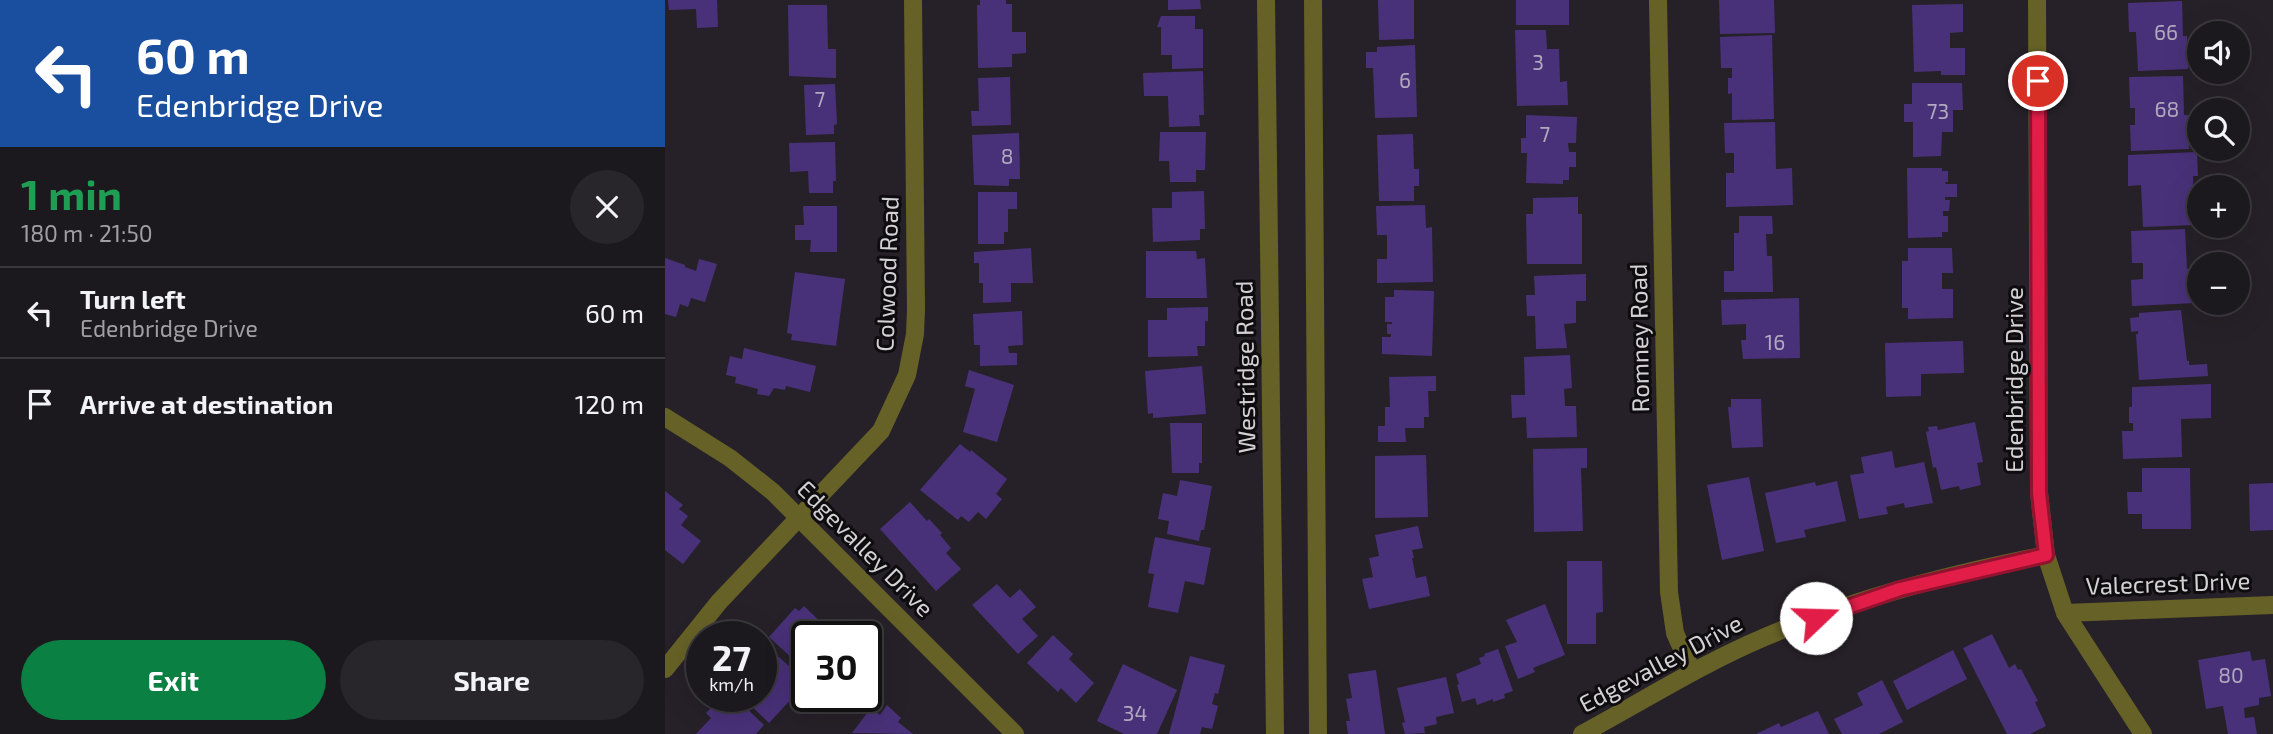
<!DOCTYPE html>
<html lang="en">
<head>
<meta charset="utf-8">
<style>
  body { margin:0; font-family:"Exo 2",sans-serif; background:#29262b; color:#f1f3f6; height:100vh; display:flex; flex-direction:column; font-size:26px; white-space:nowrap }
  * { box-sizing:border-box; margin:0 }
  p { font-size:23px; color:#a0a0a4 }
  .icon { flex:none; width:38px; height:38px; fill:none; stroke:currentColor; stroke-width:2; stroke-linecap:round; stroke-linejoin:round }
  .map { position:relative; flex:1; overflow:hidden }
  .sheet { display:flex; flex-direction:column; background:#1c191e; width:665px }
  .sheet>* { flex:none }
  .banner { background:#1a4fa0; color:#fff; overflow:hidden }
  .fabs { position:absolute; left:1522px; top:21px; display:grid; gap:14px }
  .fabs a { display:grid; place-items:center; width:63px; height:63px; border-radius:50%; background:#1c191e; box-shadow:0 7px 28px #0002,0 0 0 2px #3a383c; font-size:35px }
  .speed { position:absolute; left:21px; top:621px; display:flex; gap:14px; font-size:35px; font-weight:700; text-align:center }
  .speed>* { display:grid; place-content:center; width:91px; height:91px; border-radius:50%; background:#1c191e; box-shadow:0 7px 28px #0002,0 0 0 2px #3a383c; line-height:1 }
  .speed small { font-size:18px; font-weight:400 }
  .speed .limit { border:4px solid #111; border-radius:10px; background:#fff; color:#111 }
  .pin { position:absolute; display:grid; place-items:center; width:60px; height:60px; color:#fff; margin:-30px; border:4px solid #fff; border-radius:50%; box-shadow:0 2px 7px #0007 }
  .me { position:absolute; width:77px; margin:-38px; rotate:69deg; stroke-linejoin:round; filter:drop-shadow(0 0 5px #0008) }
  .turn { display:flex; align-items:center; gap:24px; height:147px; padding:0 21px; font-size:32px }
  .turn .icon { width:91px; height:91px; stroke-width:2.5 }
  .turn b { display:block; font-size:49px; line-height:60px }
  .round { display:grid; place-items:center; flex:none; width:74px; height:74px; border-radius:37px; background:#29262b }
  .head { display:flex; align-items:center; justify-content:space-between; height:119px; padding:0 21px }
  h1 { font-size:42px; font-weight:700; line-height:52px; color:#1e9e55 }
  .primary-button { display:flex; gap:14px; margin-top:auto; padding:14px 21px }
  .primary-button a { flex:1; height:80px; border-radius:42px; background:#0b8043; color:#fff; font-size:28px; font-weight:700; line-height:80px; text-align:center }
  .primary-button a+a { background:#29262b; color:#f1f3f6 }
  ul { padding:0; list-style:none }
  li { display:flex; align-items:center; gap:21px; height:91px; padding:0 21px; border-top:2px solid #3a383c }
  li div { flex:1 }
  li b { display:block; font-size:26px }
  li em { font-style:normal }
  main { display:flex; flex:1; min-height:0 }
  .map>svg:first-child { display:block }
</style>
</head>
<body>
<main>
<section class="sheet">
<div class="banner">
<div class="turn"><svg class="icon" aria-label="left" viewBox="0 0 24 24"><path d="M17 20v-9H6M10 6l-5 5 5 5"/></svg><div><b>60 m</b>Edenbridge Drive</div></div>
</div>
<div class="head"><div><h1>1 min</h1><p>180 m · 21:50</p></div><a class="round"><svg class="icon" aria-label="close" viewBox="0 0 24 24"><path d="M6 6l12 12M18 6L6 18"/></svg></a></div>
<ul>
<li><svg class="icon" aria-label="left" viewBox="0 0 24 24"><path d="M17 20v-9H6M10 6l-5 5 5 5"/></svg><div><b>Turn left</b><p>Edenbridge Drive</p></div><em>60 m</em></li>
<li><svg class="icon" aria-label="arrive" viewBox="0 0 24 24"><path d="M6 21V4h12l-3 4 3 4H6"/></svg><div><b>Arrive at destination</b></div><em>120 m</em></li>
</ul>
<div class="primary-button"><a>Exit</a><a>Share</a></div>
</section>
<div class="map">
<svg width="1608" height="734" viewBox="0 0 1608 734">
  <rect width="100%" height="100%" fill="#262128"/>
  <g fill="#493179">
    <path d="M3,0h49l1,27 -21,1 -1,-19 -27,1z"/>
    <path d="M315,0h26v4h6v28h14v21l-14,1v13l-34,1 -1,-63h3z"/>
    <path d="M503,0h32l1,9 -33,1z"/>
    <path d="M713,0h36v39l-35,1z"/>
    <rect x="851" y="0" width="53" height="25"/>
    <path d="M1054,0h55l1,33 -55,1z"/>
    <path d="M1517,1l1,35h4l1,33 -50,2 -2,-39h-7l-1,-29z"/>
    <path d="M1298,4v28l-13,1v15h15v27h-24v-4l-27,1 -2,-67z"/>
    <path d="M123,5h39l1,44h8v29l-47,-2z"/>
    <path d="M496,16h34v13h8v39l-31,1v-14h-11v-28h-4z"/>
    <path d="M850,30h31l1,19h12l1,33 7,-1 1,24 -51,1z"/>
    <path d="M1107,35l2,84 -42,1v-27l-4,1v-16h4v-10h-11l-1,-31z"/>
    <path d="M750,45l2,72 -42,1 -2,-50h-7v-16h11v-5z"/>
    <path d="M538,71l1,44h-5l1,11 -31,1 -1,-31h-24l-1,-23z"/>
    <path d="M1518,76l1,39h4l1,34 -58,2 -1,-26h5v-17h-5l-1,-31z"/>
    <path d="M345,77l1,48 -39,1 -1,-15h8l-1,-33z"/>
    <path d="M1247,83h50l1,27h-10v22h-11l-1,24 -28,1v-35h-9v-18h8z"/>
    <path d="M170,84l2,40 -3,1v9l-28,1 -2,-50z"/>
    <path d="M861,115l51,2 -1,26h-8l1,9h7v15h-7v13h-6v4l-37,-1 1,-30h-6v-15h5z"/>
    <path d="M1110,122l1,47 16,-1 1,37 -67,2v-34h8v-20h-9l-1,-30z"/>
    <path d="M495,132h46l-1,38h-9v12h-26l-1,-21h-10z"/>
    <path d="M354,133l1,46h-11v7l-35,-1 -2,-50z"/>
    <path d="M748,134l1,35h5v17h-5v15h-35l-2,-66z"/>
    <path d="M170,142l1,39h-3v12h-24l-1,-22 -18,1 -1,-29z"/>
    <path d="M1532,152l1,24h-5l1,49 -51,2 -2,-42 -13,1v-31z"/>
    <path d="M1242,168h35v3h6v11h-3l1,2h11v13h-12v3h5l-1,11h-6v5h5v16h-6v5l-34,1z"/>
    <path d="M539,191l1,38h-5v11l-47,2 -1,-34h20v-16z"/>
    <path d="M313,192h39v17h-9v23h-4v12h-26z"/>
    <path d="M913,197v17h4v50h-55l-1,-50h7v-16z"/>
    <path d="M760,205l1,23 6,-1 1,55 -56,1v-24h10v-24h-10l-1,-29z"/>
    <path d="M138,206h34v46h-27l1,-12h-16v-15h9z"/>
    <path d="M1074,216h33l1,18h-7l1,22h5l1,36h-49v-21h10v-38h5z"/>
    <path d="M1520,229l2,40h13v23h-5l1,11 -64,3 -1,-26 12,-1v-16h-11l-1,-32z"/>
    <path d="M366,248l2,35h-22v19l-28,1v-20h-4v-20h-5v-11z"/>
    <path d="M1243,248h44l1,25h-11v16h11v29l-45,1v-11h-6v-47h6z"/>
    <path d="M481,251h50l1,8 8,-1 2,40h-61z"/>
    <path d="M0,258l20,7v2l11,4 3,-12 18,5 -12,38 -14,-4 -3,9 -8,-3 -4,13 -11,-3z"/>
    <path d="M130,272l50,7 -9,67 -45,-6 1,-6 -5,-1z"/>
    <path d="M921,274v27h-10v22l-12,1 3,24 -31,1 -1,-33h-8l-1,-21h9l-1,-19z"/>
    <path d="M729,290l40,1 -2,65 -50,-2v-17h9v-3h-4v-10h5v-2h-7v-25h9z"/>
    <path d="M1134,298l1,60 -57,1 -2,-19h5v-16l-24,1 -1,-25z"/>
    <path d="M543,307v14h-3v25h-8l1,10 -50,1v-37h19v-12z"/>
    <path d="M1516,310l6,51h2v4l18,-1 1,12 -69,4 -3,-46h2v-3l-7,1 -1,-14 9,-1v-4z"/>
    <path d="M357,311l1,34 -15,1 1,7h8v12l-37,1v-21h-6l-1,-31z"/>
    <path d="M1298,341l1,32 -43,1v22l-35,1 -1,-54z"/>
    <path d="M79,348l72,18 -6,26 -24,-6 -1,4 -11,-2 -5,8 -12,-2 1,-5 -23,-6 1,-6 -10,-2 4,-19 12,3z"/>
    <path d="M905,355l2,33 -8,1 1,17h11l1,31 -50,1 -1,-21 -14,1 -1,-23h14l-1,-38z"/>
    <path d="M537,366l4,48 -53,4v-5l-5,1 -3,-43z"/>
    <path d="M304,370l45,15 -17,57 -34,-10 12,-43 -10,-3z"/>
    <path d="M771,376v15h-8l1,26h-5v11h-19l1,14h-28v-16h7v-19h5l-1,-30z"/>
    <path d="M1546,384v34l-30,1 1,38 -59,2 -1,-28h11v-8h-4v-16h3v-20z"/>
    <path d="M1066,399h30l2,48 -31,1 -4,-41h3z"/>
    <path d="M1310,422l8,40 -6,1 4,22 -21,5 -1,-4 -18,4 -5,-23 -3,1 -7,-36 3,-1 -1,-4 9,-1 1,4z"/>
    <path d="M505,423h32v40h-3v10h-27z"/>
    <path d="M295,444l10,8 1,-2 36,29 -11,15 6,5 -16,20 -8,-7 -9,10 -8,-6 -3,4 -38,-30z"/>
    <path d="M922,448v20h-6l2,63 -49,1 -1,-83z"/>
    <path d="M1227,451l3,17 29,-6 9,41 -28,5 -1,-5 -18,4 2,7 -29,5 -9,-44 14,-2 -3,-16z"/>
    <path d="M761,455l2,62 -53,1v-62z"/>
    <path d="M1477,468h48l1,61h-49v-15h-14l-1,-22h15z"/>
    <path d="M1084,477l15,74 -42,9 -15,-75z"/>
    <path d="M515,480l32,6 -8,44h-3l-2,11 -32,-7 2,-13 -11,-2 5,-26 14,3z"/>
    <path d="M1172,481l9,40 -42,9 2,7 -30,6 -11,-50 50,-11 1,4z"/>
    <path d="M1608,483v47l-23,1 -1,-47z"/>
    <path d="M0,491l18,14 -4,4 9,7 -7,9 20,16 -18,23 -18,-14z"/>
    <path d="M245,502l17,19 2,-2 13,14 -2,2 11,13 -5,5 15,16 -25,22 -56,-62z"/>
    <path d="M753,526l5,22 -11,2 2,8h-2l4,20 10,-2 4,20 -61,13 -7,-30 11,-2 -4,-19 10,-2 -4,-21z"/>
    <path d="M490,537l56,11 -7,37 -19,-4 -7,32 -30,-6 6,-33 -6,-1z"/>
    <path d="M902,561h35l1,51 -7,1v31h-29z"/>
    <path d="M332,584l13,14 10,-9 16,18 -14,12 16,17 -20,18 -46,-49z"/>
    <path d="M880,604l20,51 -32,13 2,4 -17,7 -13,-33 12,-4 -11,-22z"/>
    <path d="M139,606l32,31h-29v35l-38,-35 26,-29 4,3z"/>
    <path d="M1327,634l17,34 6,-4 3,6 3,-1 17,32 -3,1 11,24 -16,8h-23l-44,-86z"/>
    <path d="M388,635l20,19 -4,5 25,24 -18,20 -15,-15 -3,4 -31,-29z"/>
    <path d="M98,643l44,39 -38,41 -28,-27h20z"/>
    <path d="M833,649l15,42 -9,3 1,4 -12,4v-3l-16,6 -2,-7 -13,4 -5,-17 2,-1 -3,-10 25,-10 -2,-6 6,-2 -1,-2z"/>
    <path d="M1288,650l14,29 -60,31 -14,-29z"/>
    <path d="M1585,651l2,10 13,-2 6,37 -12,2v7l-15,3 1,10 9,-1 3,17h-29l-5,-28 -17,3 -8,-49z"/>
    <path d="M525,656l35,9 -7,29 -3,-1 -3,11 6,2 -6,23 -10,-2 -2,7h-31z"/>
    <path d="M458,664l54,26 -20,44h-33l-27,-13z"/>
    <path d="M711,670l9,64h-37l-2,-13h4l-4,-22 6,-1 -4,-24z"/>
    <path d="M781,677l8,36 -18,4 1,7 -13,3 1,6 -20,1 -3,-11 3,-1 -8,-34z"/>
    <path d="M1217,680l21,42 -24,12h-37l-8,-15 29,-14 -6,-12z"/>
    <path d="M57,696h12l30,29 -8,9h-60l15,-16 -5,-5z"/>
    <path d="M222,705l14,13 -3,4 15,12 -61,-1 19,-25 9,7z"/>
    <path d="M1153,711l11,23h-73l23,-11 2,4z"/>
  </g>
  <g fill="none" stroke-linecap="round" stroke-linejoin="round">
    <g stroke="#666126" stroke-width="18">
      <path d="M601,0l9,734"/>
      <path d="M648,0l5,734"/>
      <path d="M993,0l11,592 6,41 17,38"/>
      <path d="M1372,0l2,493 7,62 19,58 78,121"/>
      <path d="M0,417l65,41 43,34 242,242"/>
      <path d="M1400,613l208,-8"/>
      <path d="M0,669l54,-67 162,-171 26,-56 8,-41 1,-24 -3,-310"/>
      <path d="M917,734c61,-33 119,-70 183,-97 90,-39 185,-63 281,-82"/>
    </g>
  </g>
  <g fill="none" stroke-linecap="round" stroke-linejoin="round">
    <g stroke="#92132f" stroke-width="18">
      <path id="route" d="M1151,618l84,-29 146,-34 -7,-62 -1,-412"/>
    </g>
    <use href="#route" stroke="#e11d48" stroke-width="12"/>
  </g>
  <g text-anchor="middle" stroke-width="6" stroke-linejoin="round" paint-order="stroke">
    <g font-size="21" fill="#b1a9be">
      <text x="1501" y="40">66</text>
      <text x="873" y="70">3</text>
      <text x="740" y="88">6</text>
      <text x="155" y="107">7</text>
      <text x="1502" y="117">68</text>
      <text x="1273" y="119">73</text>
      <text x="880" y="142">7</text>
      <text x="342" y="164">8</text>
      <text x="1110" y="350">16</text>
      <text x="1566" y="683">80</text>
      <text x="470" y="721">34</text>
    </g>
    <g font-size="24" fill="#d4d1d5" stroke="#0e0c0f">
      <text transform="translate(223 274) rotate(-88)" y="8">Colwood Road</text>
      <text transform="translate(975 338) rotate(-91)" y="8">Romney Road</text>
      <text transform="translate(581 367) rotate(-91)" y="8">Westridge Road</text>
      <text transform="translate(1350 380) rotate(-90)" y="8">Edenbridge Drive</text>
      <text transform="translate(200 549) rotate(45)" y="8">Edgevalley Drive</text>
      <text transform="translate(1503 584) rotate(-2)" y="8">Valecrest Drive</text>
      <text transform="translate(996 664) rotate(-28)" y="8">Edgevalley Drive</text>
    </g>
  </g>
</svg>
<div class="fabs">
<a><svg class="icon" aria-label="sound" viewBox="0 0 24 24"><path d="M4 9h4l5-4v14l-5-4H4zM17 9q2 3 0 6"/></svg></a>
<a><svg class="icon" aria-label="search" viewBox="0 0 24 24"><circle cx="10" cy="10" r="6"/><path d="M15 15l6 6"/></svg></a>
<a>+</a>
<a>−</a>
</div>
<div class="speed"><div>27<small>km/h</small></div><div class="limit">30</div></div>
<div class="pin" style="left:1373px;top:81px;background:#d93025"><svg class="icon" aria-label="arrive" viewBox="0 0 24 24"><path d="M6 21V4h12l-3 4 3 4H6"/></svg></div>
<svg class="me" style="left:1151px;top:618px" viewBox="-20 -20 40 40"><circle r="19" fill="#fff"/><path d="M0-13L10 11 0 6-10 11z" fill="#e11d48"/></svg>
</div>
</main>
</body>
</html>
